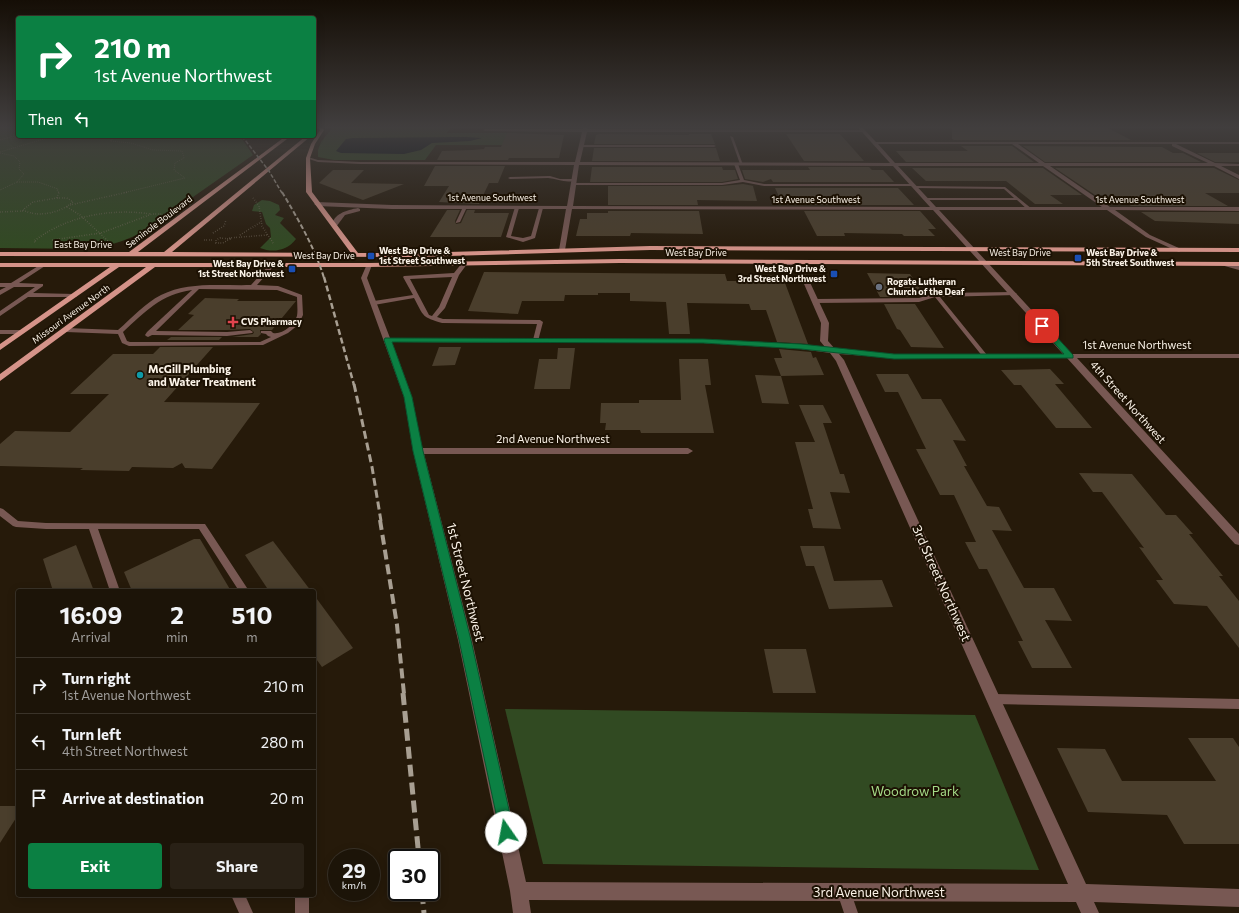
<!DOCTYPE html>
<html lang="en">
<head>
<meta charset="utf-8">
<style>
  body { margin:0; font-family:Commissioner,sans-serif; background:#292116; color:#f1f3f6; height:100vh; display:flex; flex-direction:column; font-size:15px; white-space:nowrap }
  * { box-sizing:border-box; margin:0 }
  p { font-size:13px; color:#a09e9c }
  .icon { flex:none; width:22px; height:22px; fill:none; stroke:currentColor; stroke-width:2; stroke-linecap:round; stroke-linejoin:round }
  .map { position:relative; flex:1; overflow:hidden }
  .drawer { position:absolute; left:16px; top:589px; width:300px; height:308px; display:flex; flex-direction:column; background:#1c1408; border-radius:4px; box-shadow:0 2px 10px #0003,0 0 0 1px #3a3329 }
  .drawer>* { flex:none }
  .top-card { position:absolute; left:16px; top:16px; width:300px; height:122px; border-radius:4px; box-shadow:0 2px 10px #0003,0 0 0 1px #3a3329; background:#0b8043; color:#fff; overflow:hidden }
  .speed { position:absolute; left:328px; top:849px; display:flex; gap:8px; font-size:20px; font-weight:700; text-align:center }
  .speed>* { display:grid; place-content:center; width:52px; height:52px; border-radius:50%; background:#1c1408; box-shadow:0 2px 10px #0003,0 0 0 1px #3a3329; line-height:1 }
  .speed small { font-size:10px; font-weight:400 }
  .speed .limit { border:2px solid #111; border-radius:6px; background:#fff; color:#111 }
  .pin { position:absolute; display:grid; place-items:center; width:34px; height:34px; color:#fff; margin:-17px; border-radius:8px; box-shadow:0 2px 6px #0006 }
  .me { position:absolute; width:44px; margin:-22px; rotate:348deg; stroke-linejoin:round; filter:drop-shadow(0 0 3px #0008) }
  .turn { display:flex; align-items:center; gap:14px; height:84px; padding:0 12px; font-size:18px }
  .turn .icon { width:52px; height:52px; stroke-width:2.5 }
  .turn b { display:block; font-size:28px; line-height:34px }
  .then { display:flex; align-items:center; height:38px; padding:0 12px; background:#0003; gap:8px; font-size:15px }
  .eta { display:flex; justify-content:space-evenly; align-items:center; height:68px; text-align:center }
  .eta b { font-size:24px; font-weight:700; line-height:28px }
  .action { display:flex; gap:8px; margin-top:auto; padding:8px 12px }
  .action a { flex:1; height:46px; border-radius:4px; background:#0b8043; color:#fff; font-size:16px; font-weight:700; line-height:46px; text-align:center }
  .action a+a { background:#292116; color:#f1f3f6 }
  ul { padding:0; list-style:none }
  li { display:flex; align-items:center; gap:12px; height:56px; padding:0 12px; border-top:1px solid #3a3329 }
  li div { flex:1 }
  li b { display:block; font-size:15px }
  li em { font-style:normal }
  .map>svg:first-child { display:block }
</style>
</head>
<body>
<div class="map">
<svg width="1239" height="913" viewBox="0 0 1239 913">
  <rect width="100%" height="100%" fill="#261a0a"/>
  <g fill="#314a22">
    <path d="M0,126h18v10h222l13,19 -110,77c-20,10 -37,15 -59,17l-84,-1z"/>
    <path d="M334,126h118l-5,7h70l-6,12h-75l-11,15h-91l-16,-3v-7l3,-8z"/>
    <path d="M262,200l8,1 9,4 1,5 -5,5 9,3 -4,5 16,16c-9,12 -23,14 -36,9l11,-11 -1,-9 -4,-4 -4,-12 -10,-1 2,-6z"/>
    <path d="M505,709l470,6 64,155 -496,-6z"/>
  </g>
  <path fill="#000913" d="M466,137l16,1 -12,3 -38,2 -11,7 -17,4 -63,-1 -5,-2 10,-12 7,-1z"/>
  <g fill="#4a3e2c">
    <path d="M781,126h52l3,2h-54z"/>
    <path d="M952,126h152l27,14h-177l-2,-1z"/>
    <path d="M507,133l57,2 -5,23h-50l-1,2h-71l5,-9 30,-1 12,-1 1,-2h16z"/>
    <path d="M599,134l90,1v-1h22l4,10h-121l2,-9z"/>
    <path d="M786,134h54l24,27h-60z"/>
    <path d="M961,146h51l22,16h-128l-10,-11h72z"/>
    <path d="M1023,146l139,1 11,6h10l18,9h-156z"/>
    <path d="M594,148h122l4,13h-128z"/>
    <path d="M1197,153h42v9h-24z"/>
    <path d="M435,166h70l-7,17h-9l-10,21 -40,-2 10,-16h-25z"/>
    <path d="M592,167h130l1,3h12l3,9 -16,3h-132z"/>
    <path d="M808,167h61l3,3h11l11,12h-121l-2,-3 -8,3 -18,-3 -3,-9h68z"/>
    <path d="M912,168h131l39,27h-32l13,9h-28l-29,-23h-80z"/>
    <path d="M1055,168h159l25,12v13h-34l23,13h-97l-6,-4h-8l-11,-7h-11z"/>
    <path d="M333,170h31l-13,13 53,1 -41,16 -44,-17z"/>
    <path d="M743,184l11,2h-1l4,15 -60,-1 1,5h-90v-19h114z"/>
    <path d="M775,188h123l16,17h-114l-2,-4h-17z"/>
    <path d="M447,210h13l-5,11 1,3 5,-1 6,-13h8l-1,3h35l-8,24h-71z"/>
    <path d="M608,211h91l4,23 -72,-1 -1,3h-54l4,-17h7v-6h21z"/>
    <path d="M804,211h116l16,18h-8l7,7h-31l-2,-2 -58,-1 1,3h-28z"/>
    <path d="M1141,212h98v12l-84,-3z"/>
    <path d="M484,272l241,2 2,7h41l-1,-6h15l26,69 -31,-2 -11,-32h-15l-2,-6 -62,-1 3,31h-21l-3,-32 -36,-1v-8h-32v2h-33l-1,6h-42l-4,13 -50,-3z"/>
    <path d="M867,273l43,1 13,19h-15l2,4h-30z"/>
    <path d="M205,298l34,1 -2,2h59l-24,29h-12l1,4 -3,3h-26l21,-3 1,-2 -4,-3 -23,1h-49l16,-15 -6,-1z"/>
    <path d="M884,304h31l29,44 -33,-1 -11,-17 -3,-1z"/>
    <path d="M171,337h51l-3,3h-52z"/>
    <path d="M160,347h53l-49,55 96,1 -48,66 -27,-1 -3,-5 -9,5 -41,-1 -3,4 -49,-1 3,-2 -83,-2v-22l15,-13 55,1 39,-38h-39l43,-40h40z"/>
    <path d="M439,347h22l-6,18 -23,1z"/>
    <path d="M558,348h17l-5,41h-36l5,-30h18z"/>
    <path d="M779,349l32,3 2,6 3,-1 8,18 -43,1 -7,-18h8z"/>
    <path d="M679,359h29l3,26h-6l9,48h-73l-1,-3h-35l1,-7h-6l1,-20h38v-3h42z"/>
    <path d="M1050,369l14,15h-9l37,44h-36l-35,-43h-7l-13,-15z"/>
    <path d="M876,374h32l14,25h19l25,42 -13,-1 14,26h-3l23,40 12,1 13,24 -20,-1 32,58h30l18,33 -27,-1 27,48h-40l-14,-27h5l-36,-72h-8l-14,-27h11l-22,-47h-14l-24,-46h10l-28,-57h-13z"/>
    <path d="M755,375l26,1 8,28 -27,-1z"/>
    <path d="M799,405h24l9,18h-9l17,51h4l6,19 -20,-1 11,37 -28,-1 -5,-19h5l-18,-67h20z"/>
    <path d="M1079,473l53,1 34,41h10l17,19h-4l34,42h-4l20,25v47l-32,-42 -33,-2 -18,-24h7l-24,-33 5,1 -42,-56h-9z"/>
    <path d="M194,539h6l31,52h-99l-8,-19z"/>
    <path d="M273,541l38,50h-42l-24,-36z"/>
    <path d="M76,545l18,46h-41l-10,-32z"/>
    <path d="M800,546h24l10,35 48,-1 11,27 -64,2 -15,-43h-8z"/>
    <path d="M314,595l39,53 -31,19 -8,-11z"/>
    <path d="M764,649h42l10,44h-43z"/>
    <path d="M1188,738h45l6,9v97h-55l-17,-29 -79,-3 -31,-64 48,1 17,32h94z"/>
    <path d="M0,806h18v9l-18,28z"/>
  </g>
  <g fill="none" stroke-linecap="round" stroke-linejoin="round">
    <g stroke="#776c5e" stroke-width="1" stroke-dasharray="0.5 1.5" stroke-linecap="butt">
      <path d="M8,126l-3,1 13,1"/>
      <path d="M117,136l-7,5 21,2 22,7 29,1 2,7 -9,5 -1,7 11,8 -62,15"/>
      <path d="M0,140l18,-5"/>
      <path d="M0,152l54,-16"/>
      <path d="M0,153l14,3 6,6 -1,7 5,5 -7,8 -17,8"/>
      <path d="M17,182h21l20,7 -1,2 3,2"/>
    </g>
    <g stroke="#776c5e" stroke-width="1.5" stroke-dasharray="0.5 2" stroke-linecap="butt">
      <path d="M57,198l2,-6"/>
      <path d="M57,198h10l6,4c-13,11 -35,16 -50,8l10,-8z"/>
      <path d="M253,198l6,8 3,20 11,17"/>
      <path d="M70,205l58,-13"/>
      <path d="M67,207l13,8 28,26"/>
      <path d="M0,212l23,-1"/>
      <path d="M213,233l11,-7 2,-6"/>
      <path d="M240,235l21,-13"/>
      <path d="M220,238l10,1 -7,4h-7v-3z"/>
      <path d="M229,238l38,-3"/>
      <path d="M52,240l49,-7 51,-19h11"/>
      <path d="M204,240h9"/>
      <path d="M35,242l-1,-1c33,-25 76,-33 117,-27"/>
    </g>
    <g fill="#785853" fill-rule="evenodd">
      <path d="M730,136l3,1 10,28 -3,-1z"/>
      <path d="M581,145h133l2,1 -2,1h-134z"/>
      <path d="M736,163l2,1 6,16 20,4h149l2,2 90,1 27,22 -4,1 -11,-10h-91l-2,-1 2,-1h88l-10,-9 -89,-1 -2,-2h-149l-21,-4 -21,3h-148l-2,-1 2,-1h148l18,-3 -6,-16z"/>
      <path d="M550,176l10,3h14l2,1c-9,4 -18,-1 -28,-2 -12,0 -25,1 -38,1l-2,-1 2,-1z"/>
      <path d="M465,206l2,1 -7,15 -4,1v-1l7,-15z"/>
      <path d="M515,207l4,1 -8,28 12,2 8,-2 8,-28 2,-1 2,1 -8,30 -12,4 -17,-5z"/>
      <path d="M464,262l3,2 -8,11 -14,33 -8,9 6,2 97,1 3,2 -5,19h-4l-1,-1 4,-16 -95,-1c-20,-6 -18,-6 -28,-25l-40,7 -3,-2 3,-2 39,-6 -10,-18 1,-1 50,-3 8,-10zM452,277l-13,30 -7,9 -3,-1 -19,-36z"/>
      <path d="M43,263l2,1v2l-26,17 24,1v2l-10,7 41,1 3,2 -1,1h-48l-28,19v-5l35,-24h-21l-14,8v-5l6,-3h-6v-4h11z"/>
      <path d="M272,263l3,2 -18,20 21,1 24,9 1,20 -5,10 -10,8 -25,12 -134,1 -7,-3 -4,-9 -52,-2 -3,-2 3,-2 52,2c14,-12 27,-27 43,-35 27,-14 61,-9 90,-10l19,-21zM199,289l78,1 20,7c0,6 1,13 0,19 -3,9 -15,19 -24,17l-2,-2h-10v2l5,1 2,2 3,1 -11,5h-130l-3,-1 -4,-9c22,-20 38,-38 69,-42l-45,42 -2,3 1,1 2,1 4,-2 75,1 25,-3 1,-1 -3,-2 -23,2 -71,-1z"/>
      <path d="M1014,292l3,2 -1,1 -76,2 47,58 1,1 -3,2 -2,-1 -48,-60 -16,5 -104,1 -3,-2 3,-2 104,-1 17,-5z"/>
      <path d="M0,330h22l3,2 -3,2h-22z"/>
      <path d="M0,508l3,1 15,12 28,2 159,1 44,67h-10l-40,-62h-101l22,62h-10l-21,-62h-43l-30,-2 -3,-1 -13,-10z"/>
      <path d="M994,694l245,5v10l-245,-5 -4,-1 -2,-4 2,-4z"/>
      <path d="M844,885l5,2 9,26h-14l-7,-21 2,-5z"/>
      <path d="M231,895h14l8,18h-14z"/>
      <rect x="295" y="895" width="14" height="18"/>
    </g>
    <g fill="#785853" fill-rule="evenodd">
      <path d="M584,126h4l-1,3 273,1 -3,-4h4l15,16h363v2h-63l39,19 24,1v2h-18l18,9v4l-25,-13h-164l60,41h129v4l-124,-1 35,25 31,14 1,1 -3,2 -33,-15 -39,-27h-168l133,144h167v4h-162l162,176v11l-4,-1 -168,-186h-173l-55,-4 5,6 242,524 153,5v18l-145,-5 5,11h-18l-5,-11 -547,-2 2,13h-18l-3,-22 -52,-251 -45,-189 -9,-54 -43,-119 6,-14 5,1 -5,13 23,60 313,1 122,8 -5,-6 1,-18 -20,-46 -16,-14v-2l2,-1 20,16 22,47 -1,18 7,8 59,5h169l-130,-144 -361,-1 -7,41 -3,2 -3,-2 7,-41h-174l-75,-3 -3,-2 3,-2 75,3 175,1 7,-41 -214,-1 -42,-2 -12,-4 2,-1 10,3 42,2h215l7,-30 -97,-1 -2,-1 2,-1h98zM587,132h275l28,31 -310,-1zM878,144h134l27,19h-144zM1018,144h154v2l36,17h-163zM579,165l314,1 37,41 -357,-1zM898,166h145l59,41h-166zM392,342l311,1 98,6 29,4 6,8 232,523 -542,-2 -54,-242 -48,-186h264l5,-3 -5,-3h-266l-10,-51z"/>
      <path d="M358,208l2,1v2l-15,4 -9,12h-4c0,-13 15,-17 26,-19z"/>
      <path d="M1223,262l16,4v4l-18,-5 -1,-1z"/>
    </g>
    <g fill="#d59389" fill-rule="evenodd">
      <path d="M317,126h4l3,4 -9,14 -5,14 2,34 46,61h55l237,-7 589,2v4l-589,-2 -237,7 -413,-1v-4h129l157,-116h5l-153,116h26l142,-116h5l-139,116 179,1 -45,-61v-34l5,-14 9,-14z"/>
      <path d="M620,259l619,3v4l-619,-3 -251,4h-214l-155,114v-7l146,-107h-27l-119,83v-6l110,-77h-110v-4h369z"/>
    </g>
    <path stroke="#a89f92" stroke-width="1.5" stroke-dasharray="4 2" stroke-linecap="butt" d="M242,136l27,35 13,22"/>
    <path stroke="#a89f92" stroke-width="2" stroke-dasharray="5 2.5" stroke-linecap="butt" d="M282,192c16,27 33,56 42,86"/>
    <path stroke="#a89f92" stroke-width="2.5" stroke-dasharray="6 3" stroke-linecap="butt" d="M324,277l30,108"/>
    <path stroke="#a89f92" stroke-width="3" stroke-dasharray="8 4" stroke-linecap="butt" d="M354,384l18,83 9,54"/>
    <path stroke="#a89f92" stroke-width="4" stroke-dasharray="10 5" stroke-linecap="butt" d="M380,520l17,105 7,69"/>
    <g stroke="#a89f92" stroke-width="5" stroke-dasharray="12 6" stroke-linecap="butt">
      <path d="M403,693l16,165"/>
      <path d="M422,892l2,21"/>
    </g>
  </g>
  <linearGradient id="sky" x2="0" y2="1"><stop stop-color="#150e06"/><stop offset="0.5" stop-color="#413e3e"/><stop offset="1" stop-color="#413e3e" stop-opacity="0"/></linearGradient>
  <rect width="1239" height="254" fill="url(#sky)"/>
  <path fill="#0b8043" stroke="#07532c" d="M1040,324h5l28,31v3l-179,1 -93,-10 -98,-6 -311,-1 20,55 11,54 48,189 43,192 -2,5 -6,2 -5,-2 -42,-197 -46,-189 -9,-54 -20,-57 1,-2 318,1 98,5 93,10h170l-24,-27z"/>
  <g fill="#1a4fb4" stroke="#1c1103" stroke-width="1.5">
    <rect x="367" y="252" width="8" height="8" rx="2"/>
    <rect x="1074" y="254" width="8" height="8" rx="2"/>
    <rect x="288" y="265" width="8" height="8" rx="2"/>
    <rect x="830" y="270" width="8" height="8" rx="2"/>
  </g>
  <circle fill="#6b7280" stroke="#1c1103" stroke-width="1.5" cx="879" cy="287" r="4"/>
  <path fill="#e0444e" stroke="#1c1103" stroke-width="1.5" d="M231 316h4v4h4v4h-4v4h-4v-4h-4v-4h4z"/>
  <circle fill="#0f9aa8" stroke="#1c1103" stroke-width="1.5" cx="140" cy="375" r="4"/>
  <g text-anchor="middle" stroke-width="4" stroke-linejoin="round" paint-order="stroke">
    <g font-size="9" fill="#fbf3e8" stroke="#1c1103">
      <text x="492" y="201">1st Avenue Southwest</text>
      <text x="816" y="203">1st Avenue Southwest</text>
      <text x="1140" y="203">1st Avenue Southwest</text>
      <text transform="translate(159 222) rotate(-37)" y="3">Seminole Boulevard</text>
      <text x="83" y="248">East Bay Drive</text>
      <text x="696" y="256">West Bay Drive</text>
      <text x="1020" y="256">West Bay Drive</text>
      <text x="324" y="259">West Bay Drive</text>
      <text transform="translate(71 314) rotate(-36)" y="3">Missouri Avenue North</text>
    </g>
    <g font-size="9" font-weight="bold" fill="#fbf3e8" stroke="#1c1103" text-anchor="start">
      <text x="379" y="254">West Bay Drive &amp;<tspan x="379" dy="10">1st Street Southwest</tspan></text>
      <text x="1086" y="256">West Bay Drive &amp;<tspan x="1086" dy="10">5th Street Southwest</tspan></text>
      <text x="284" y="267" text-anchor="end">West Bay Drive &amp;<tspan x="284" dy="10">1st Street Northwest</tspan></text>
      <text x="826" y="272" text-anchor="end">West Bay Drive &amp;<tspan x="826" dy="10">3rd Street Northwest</tspan></text>
      <text x="887" y="285">Rogate Lutheran<tspan x="887" dy="10">Church of the Deaf</tspan></text>
      <text x="241" y="325">CVS Pharmacy</text>
    </g>
    <g font-size="11" fill="#fbf3e8" stroke="#1c1103">
      <text x="1137" y="349">1st Avenue Northwest</text>
      <text transform="translate(1128 402) rotate(48)" y="4">4th Street Northwest</text>
      <text x="553" y="443">2nd Avenue Northwest</text>
    </g>
    <g font-size="11" font-weight="bold" fill="#fbf3e8" stroke="#1c1103" text-anchor="start">
      <text x="148" y="373">McGill Plumbing<tspan x="148" dy="13">and Water Treatment</tspan></text>
    </g>
    <g font-size="13" fill="#fbf3e8" stroke="#1c1103">
      <text transform="translate(466 582) rotate(76)" y="5">1st Street Northwest</text>
      <text transform="translate(942 583) rotate(66)" y="5">3rd Street Northwest</text>
      <text x="879" y="897">3rd Avenue Northwest</text>
    </g>
    <g font-size="13" fill="#a5dc88" stroke="#1c1103">
      <text x="915" y="796">Woodrow Park</text>
    </g>
  </g>
</svg>
<div class="speed"><div>29<small>km/h</small></div><div class="limit">30</div></div>
<div class="pin" style="left:1042px;top:326px;background:#d93025"><svg class="icon" aria-label="arrive" viewBox="0 0 24 24"><path d="M6 21V4h12l-3 4 3 4H6"/></svg></div>
<svg class="me" style="left:506px;top:832px" viewBox="-20 -20 40 40"><circle r="19" fill="#fff"/><path d="M0-13L10 11 0 6-10 11z" fill="#0b8043"/></svg>
<div class="top-card">
<div class="turn"><svg class="icon" aria-label="right" viewBox="0 0 24 24"><path d="M7 20v-9h11M14 6l5 5-5 5"/></svg><div><b>210 m</b>1st Avenue Northwest</div></div>
<div class="then">Then<svg class="icon" aria-label="left" viewBox="0 0 24 24"><path d="M17 20v-9H6M10 6l-5 5 5 5"/></svg></div>
</div>
<section class="drawer">
<div class="eta">
<div><b>16:09</b><p>Arrival</p></div>
<div><b>2</b><p>min</p></div>
<div><b>510</b><p>m</p></div>
</div>
<ul>
<li><svg class="icon" aria-label="right" viewBox="0 0 24 24"><path d="M7 20v-9h11M14 6l5 5-5 5"/></svg><div><b>Turn right</b><p>1st Avenue Northwest</p></div><em>210 m</em></li>
<li><svg class="icon" aria-label="left" viewBox="0 0 24 24"><path d="M17 20v-9H6M10 6l-5 5 5 5"/></svg><div><b>Turn left</b><p>4th Street Northwest</p></div><em>280 m</em></li>
<li><svg class="icon" aria-label="arrive" viewBox="0 0 24 24"><path d="M6 21V4h12l-3 4 3 4H6"/></svg><div><b>Arrive at destination</b></div><em>20 m</em></li>
</ul>
<div class="action"><a>Exit</a><a>Share</a></div>
</section>
</div>
</body>
</html>
